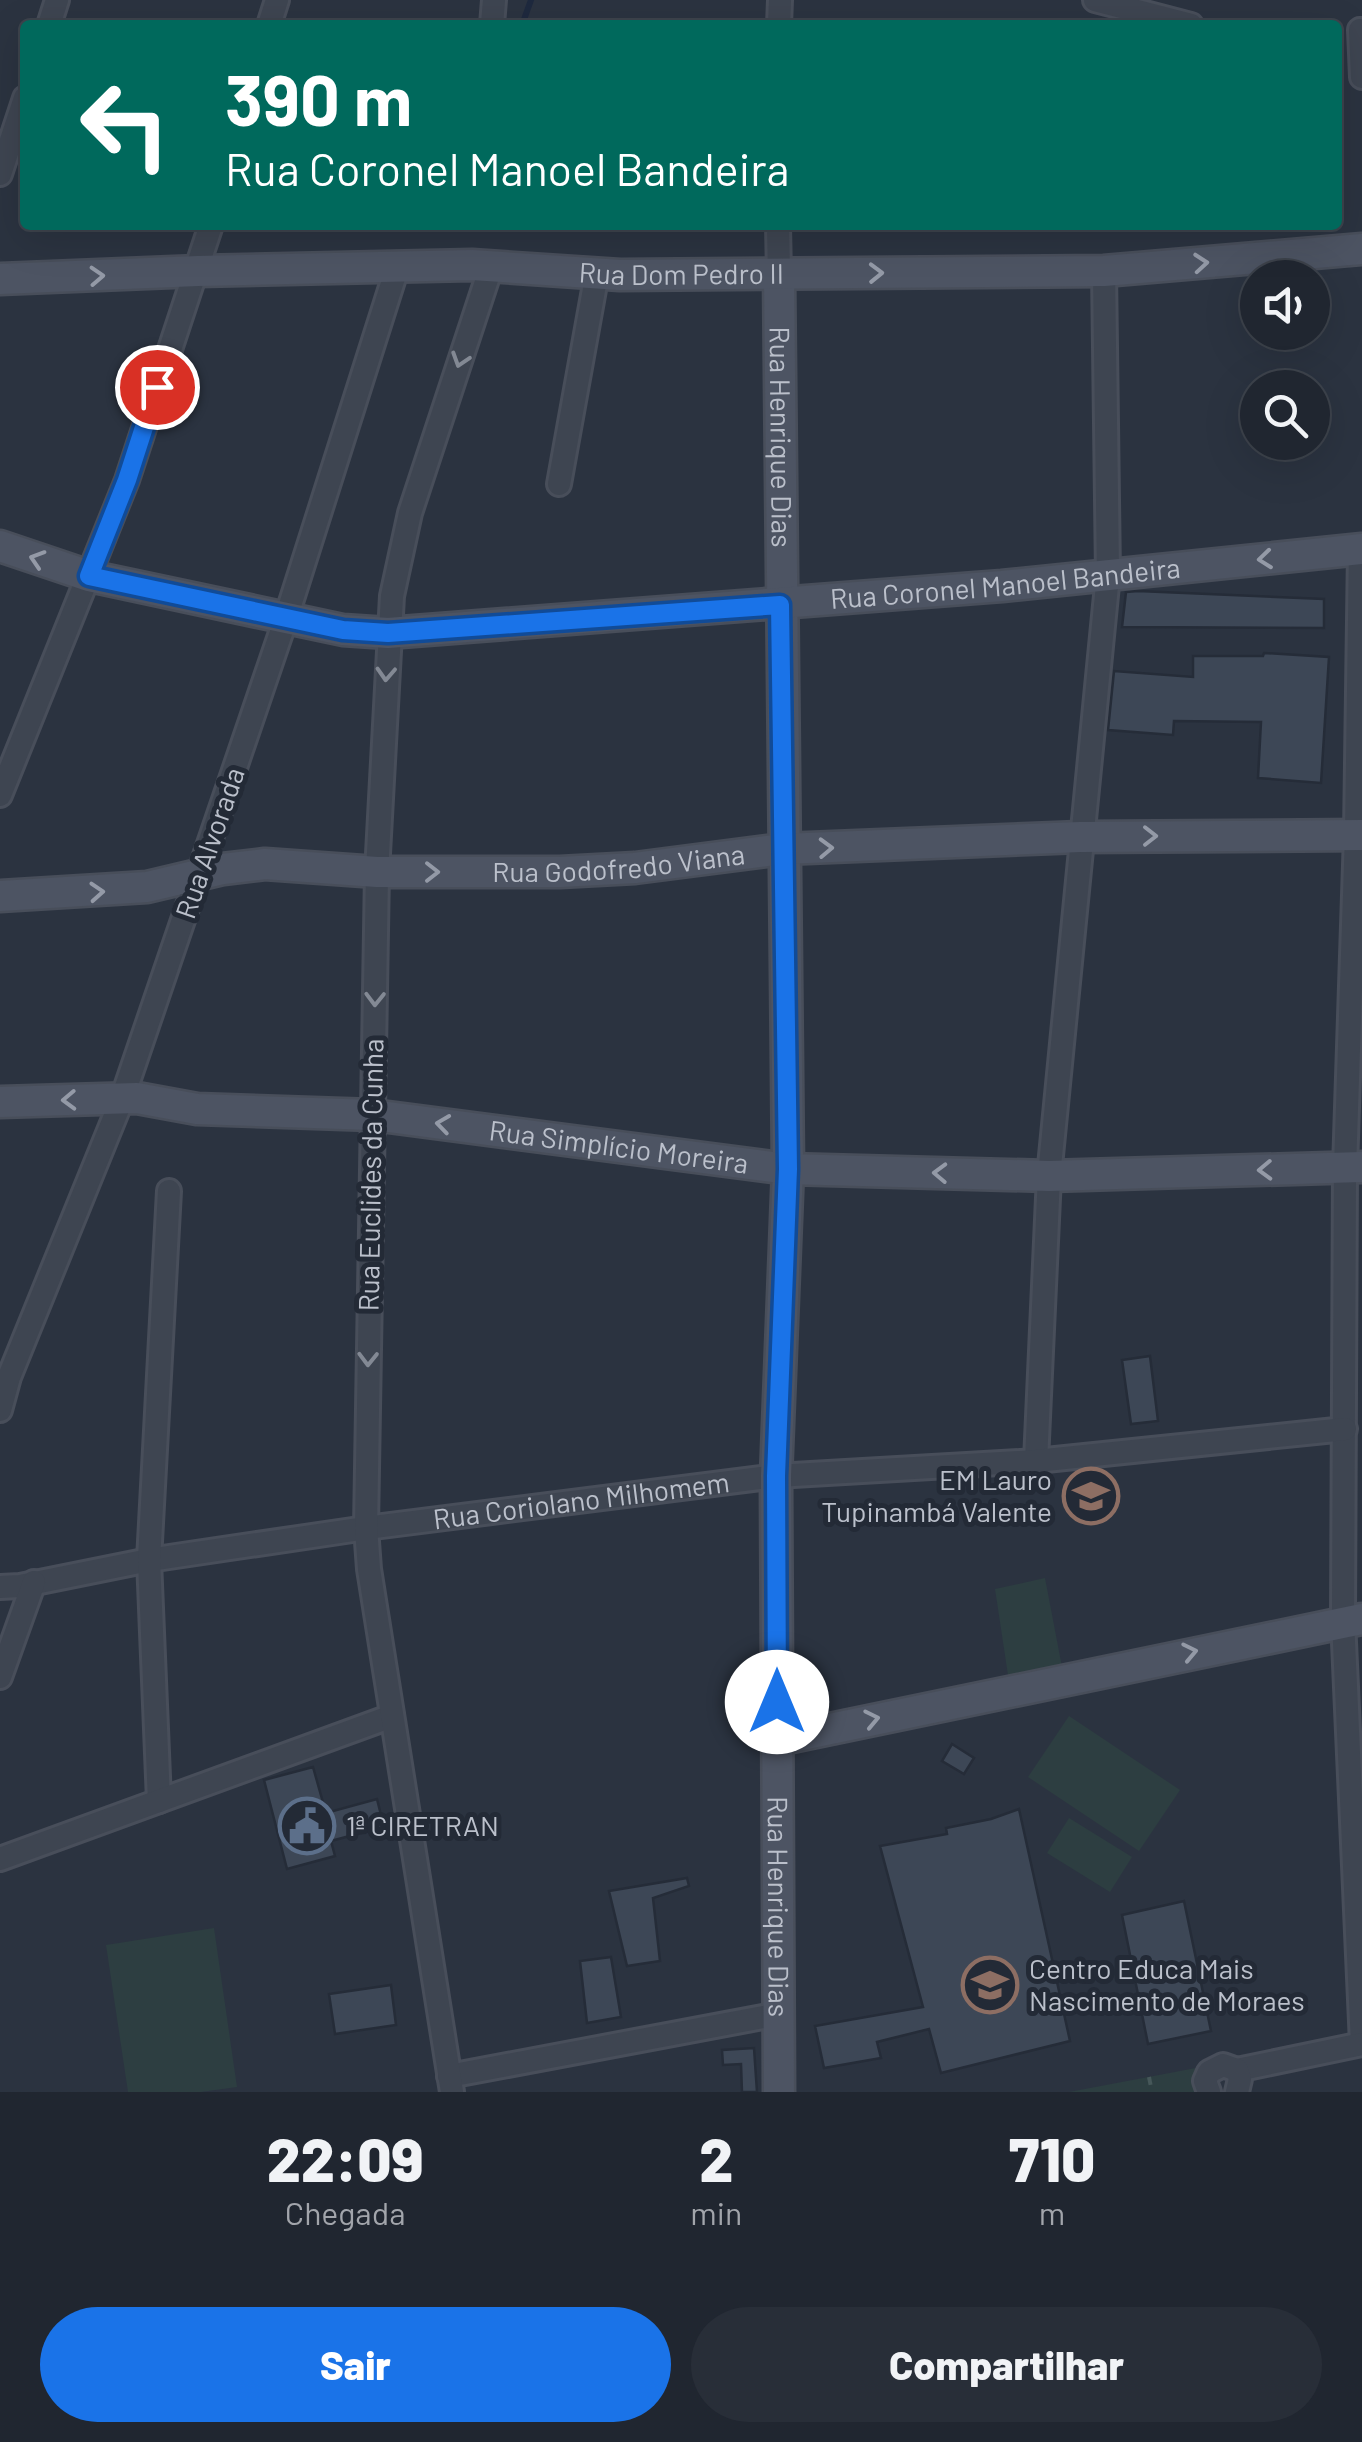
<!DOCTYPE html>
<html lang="pt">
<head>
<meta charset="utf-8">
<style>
  body { margin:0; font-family:Barlow,sans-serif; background:#282e38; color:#f1f3f6; height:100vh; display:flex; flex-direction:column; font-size:38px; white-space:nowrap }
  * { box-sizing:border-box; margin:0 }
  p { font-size:32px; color:#a2a5ab }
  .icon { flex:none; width:55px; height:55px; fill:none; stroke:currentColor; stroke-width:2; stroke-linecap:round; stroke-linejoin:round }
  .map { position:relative; height:2092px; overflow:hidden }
  .sheet { display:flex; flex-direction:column; background:#202630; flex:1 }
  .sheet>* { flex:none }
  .hud { position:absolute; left:20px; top:20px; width:1322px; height:210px; border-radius:10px; box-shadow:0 10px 40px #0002,0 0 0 2px #3d434c; background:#00695c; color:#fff; overflow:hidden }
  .fabs { position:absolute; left:1240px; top:260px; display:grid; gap:20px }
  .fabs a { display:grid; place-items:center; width:90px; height:90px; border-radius:50%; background:#202630; box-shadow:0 10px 40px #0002,0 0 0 2px #3d434c; font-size:50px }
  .pin { position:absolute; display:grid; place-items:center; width:85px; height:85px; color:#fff; margin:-42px; border:5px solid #fff; border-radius:50%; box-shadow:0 2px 10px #0007 }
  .me { position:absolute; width:110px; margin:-55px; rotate:0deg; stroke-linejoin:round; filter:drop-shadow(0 0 8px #0008) }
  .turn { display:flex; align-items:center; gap:35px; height:210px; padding:0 40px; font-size:45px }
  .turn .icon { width:130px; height:130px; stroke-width:2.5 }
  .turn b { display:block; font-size:70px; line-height:85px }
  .eta { display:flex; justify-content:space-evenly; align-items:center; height:170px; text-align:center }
  .eta b { font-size:60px; font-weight:800; line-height:70px }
  .button { display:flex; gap:20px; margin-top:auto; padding:20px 40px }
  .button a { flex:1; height:115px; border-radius:60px; background:#1a73e8; color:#fff; font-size:40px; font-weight:800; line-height:115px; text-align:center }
  .button a+a { background:#282e38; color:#f1f3f6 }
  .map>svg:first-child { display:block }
</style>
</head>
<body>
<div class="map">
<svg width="1362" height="2092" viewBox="0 0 1362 2092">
  <rect width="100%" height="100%" fill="#2b3340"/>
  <g fill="#2d3e41">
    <path d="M1045,1578l17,89 -53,15 -14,-93z"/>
    <path d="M1069,1716l111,74 -41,61 -111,-74z"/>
    <path d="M1069,1818l63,39 -22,35 -63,-39z"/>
    <path d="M214,1928l23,159 -36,5h-73l-22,-147z"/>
    <path d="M1201,2067l1,25h-133z"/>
  </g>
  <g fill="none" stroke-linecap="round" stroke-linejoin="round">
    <path stroke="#1e293e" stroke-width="6" d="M522,25l9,-25"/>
  </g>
  <g fill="#3d4756" stroke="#252c38" stroke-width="2.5">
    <path d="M1138,591l186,8v29l-202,-1 4,-35z"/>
    <path d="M1264,653l65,4 -8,126 -63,-5 3,-56 -87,-1 -1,14 -65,-5 6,-59 79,6v-21h70z"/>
    <path d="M1150,1356l8,65 -27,3 -9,-64z"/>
    <path d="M952,1744l22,14 -10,16 -22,-13z"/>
    <path d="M313,1767l13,46 51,-14 7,28 -53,14 4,15 -48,13 -23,-89z"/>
    <path d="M1019,1809l51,232 -129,32 -12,-44 -52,13 4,16 -57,10 -9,-42 108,-19 -43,-161 67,-12 -1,-6 45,-9z"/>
    <path d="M687,1878l2,8 -36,12 7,63 -33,5 -18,-75z"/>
    <path d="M1184,1901l27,130 -63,13 -26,-129z"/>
    <path d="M611,1957l10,60 -34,6 -7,-62z"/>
    <path d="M391,1985l5,40 -61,9 -6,-40z"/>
    <path d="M754,2048l3,44h-15l-1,-28 -18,1 -1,-15z"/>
  </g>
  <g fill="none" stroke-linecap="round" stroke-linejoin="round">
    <g stroke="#484e5a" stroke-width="28">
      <g id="street">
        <path d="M1095,0l96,25"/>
        <path d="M49,25l8,-25"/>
        <path d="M269,25l8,-25"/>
        <path d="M492,25l2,-25"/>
        <path d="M779,25l1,-25"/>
        <path d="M1360,30l2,47"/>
        <path d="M0,174l25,-76"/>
        <path d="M778,225l1,50"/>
        <path d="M559,484l38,-211"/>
        <path d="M1360,550l-4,285 -11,333 -2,452 19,424"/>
        <path d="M0,795l127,-315 84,-255"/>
        <path d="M0,1410l9,-33 113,-278 164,-481 111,-350"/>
        <path d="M1036,1461l13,-285 59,-601 -4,-304"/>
        <path id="s1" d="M0,1587l20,-1 129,-26 217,-32 410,-52 260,-15 309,-32"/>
        <path d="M0,1677l34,-95"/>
        <path d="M159,1801l-10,-241 20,-369"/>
        <path d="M0,1859l392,-143"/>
        <path d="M1237,2070l125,-26"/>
        <path d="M449,2076l330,-62"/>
        <path d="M452,2092l-83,-523 -3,-41 11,-656 15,-276 18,-83 81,-246"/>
        <path d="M1209,2092l-4,-11 4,-9 14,-7 14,5 3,9 -3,13"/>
      </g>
    </g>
    <g stroke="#484e5a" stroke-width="35">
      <g id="secondary">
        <path id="s2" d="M779,275l9,894 -12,307 3,616"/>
        <path id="s3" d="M0,279l198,-8 274,-6 148,10 484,-4 258,-22"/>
        <path id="s4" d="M0,546l89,30 254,54 45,3 614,-47 360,-37"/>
        <path id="s5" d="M0,896l147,-9 76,-18 42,-5 112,8h183l75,-4 148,-19 297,-12 282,-2"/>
        <path id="s6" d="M0,1102l137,-4 60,11 176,6 415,54 261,7 313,-9"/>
        <path d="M777,1740l585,-121"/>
      </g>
    </g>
    <path stroke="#465759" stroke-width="4" stroke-dasharray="8 8" stroke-linecap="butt" d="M1149,2077l3,15"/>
    <use href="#street" stroke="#3e4551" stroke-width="22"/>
    <use href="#secondary" stroke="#4d5463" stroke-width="30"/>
  </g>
  <defs><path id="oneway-chevron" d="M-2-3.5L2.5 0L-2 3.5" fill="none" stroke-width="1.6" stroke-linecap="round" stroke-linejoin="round" transform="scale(2.5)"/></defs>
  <g stroke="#949aa7">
    <use href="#oneway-chevron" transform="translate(1201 263) rotate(-5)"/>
    <use href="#oneway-chevron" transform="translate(876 273) rotate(-1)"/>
    <use href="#oneway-chevron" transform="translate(97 276) rotate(-3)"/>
    <use href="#oneway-chevron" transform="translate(37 559) rotate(-162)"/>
    <use href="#oneway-chevron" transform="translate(1265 559) rotate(174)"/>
    <use href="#oneway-chevron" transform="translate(1150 836)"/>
    <use href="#oneway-chevron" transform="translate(826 848) rotate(-2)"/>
    <use href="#oneway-chevron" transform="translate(432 872)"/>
    <use href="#oneway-chevron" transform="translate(97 892) rotate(-4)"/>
    <use href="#oneway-chevron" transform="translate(69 1100) rotate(178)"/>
    <use href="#oneway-chevron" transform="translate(443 1124) rotate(-172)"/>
    <use href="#oneway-chevron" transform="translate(1265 1170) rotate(178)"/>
    <use href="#oneway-chevron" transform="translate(940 1173) rotate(-178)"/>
    <use href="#oneway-chevron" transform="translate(1190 1652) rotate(-12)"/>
    <use href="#oneway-chevron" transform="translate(872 1719) rotate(-12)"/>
  </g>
  <g stroke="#838994">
    <use href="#oneway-chevron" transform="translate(460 360) rotate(108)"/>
    <use href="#oneway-chevron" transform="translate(386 674) rotate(93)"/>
    <use href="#oneway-chevron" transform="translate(375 999) rotate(91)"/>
    <use href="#oneway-chevron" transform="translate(368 1359) rotate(91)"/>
  </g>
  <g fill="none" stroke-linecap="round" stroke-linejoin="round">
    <g stroke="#114b97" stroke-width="25">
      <path id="route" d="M157,387l-30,93 -38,96 254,54 45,3 392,-28 8,564 -12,307 1,226"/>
    </g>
    <use href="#route" stroke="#1a73e8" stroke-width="18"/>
  </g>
  <defs>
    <g id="school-ring" transform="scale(2.875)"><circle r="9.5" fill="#232a36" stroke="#8d6e63" stroke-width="1.5"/><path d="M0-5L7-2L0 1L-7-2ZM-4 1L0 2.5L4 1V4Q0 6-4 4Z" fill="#8d6e63"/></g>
    <g id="civic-ring" transform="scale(2.875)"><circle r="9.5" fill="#232a36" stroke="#5c6f8a" stroke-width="1.5"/><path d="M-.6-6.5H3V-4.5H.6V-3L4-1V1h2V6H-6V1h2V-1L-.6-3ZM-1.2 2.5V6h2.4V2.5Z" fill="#5c6f8a"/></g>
  </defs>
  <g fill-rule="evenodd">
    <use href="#school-ring" x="1091" y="1496"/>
    <use href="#civic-ring" x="307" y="1826"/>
    <use href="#school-ring" x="990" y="1985"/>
  </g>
  <g text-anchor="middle" stroke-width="10" stroke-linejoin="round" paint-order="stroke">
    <g font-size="28" fill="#bbc0cb" stroke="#232a36">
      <text dy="10" stroke="none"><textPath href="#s3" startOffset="682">Rua Dom Pedro II</textPath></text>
      <text dy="10" stroke="none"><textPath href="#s2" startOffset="162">Rua Henrique Dias</textPath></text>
      <text dy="10" stroke="none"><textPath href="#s4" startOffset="1018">Rua Coronel Manoel Bandeira</textPath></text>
      <text transform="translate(210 843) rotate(-71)" y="10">Rua Alvorada</text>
      <text dy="10" stroke="none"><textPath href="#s5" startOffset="622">Rua Godofredo Viana</textPath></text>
      <text dy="10" stroke="none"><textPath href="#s6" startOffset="622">Rua Simplício Moreira</textPath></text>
      <text transform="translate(371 1175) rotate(-89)" y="10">Rua Euclides da Cunha</text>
      <text dy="10" stroke="none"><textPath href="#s1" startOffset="588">Rua Coriolano Milhomem</textPath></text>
      <text dy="10" stroke="none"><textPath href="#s2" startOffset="1632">Rua Henrique Dias</textPath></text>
    </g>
    <g font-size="28" fill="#bbc0cb" stroke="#232a36" text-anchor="start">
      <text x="1052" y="1490" text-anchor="end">EM Lauro<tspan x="1052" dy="32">Tupinambá Valente</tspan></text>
      <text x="346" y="1836">1ª CIRETRAN</text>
      <text x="1029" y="1979">Centro Educa Mais<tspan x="1029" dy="32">Nascimento de Moraes</tspan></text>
    </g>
  </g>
</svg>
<div class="fabs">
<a><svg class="icon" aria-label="sound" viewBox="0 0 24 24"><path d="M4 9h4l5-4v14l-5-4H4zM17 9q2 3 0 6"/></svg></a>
<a><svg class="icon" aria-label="search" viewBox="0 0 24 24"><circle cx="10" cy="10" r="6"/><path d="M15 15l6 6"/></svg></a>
</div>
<div class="pin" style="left:157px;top:387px;background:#d93025"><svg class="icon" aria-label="arrive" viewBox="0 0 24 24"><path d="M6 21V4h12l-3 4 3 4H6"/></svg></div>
<svg class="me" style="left:777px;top:1702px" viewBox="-20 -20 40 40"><circle r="19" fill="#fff"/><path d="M0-13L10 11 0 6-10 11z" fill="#1a73e8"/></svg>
<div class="hud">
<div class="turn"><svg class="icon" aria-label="left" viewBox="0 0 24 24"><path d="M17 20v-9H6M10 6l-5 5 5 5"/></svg><div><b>390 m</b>Rua Coronel Manoel Bandeira</div></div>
</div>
</div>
<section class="sheet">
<div class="eta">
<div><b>22:09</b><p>Chegada</p></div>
<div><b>2</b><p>min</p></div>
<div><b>710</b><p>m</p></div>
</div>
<div class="button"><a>Sair</a><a>Compartilhar</a></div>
</section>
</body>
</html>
